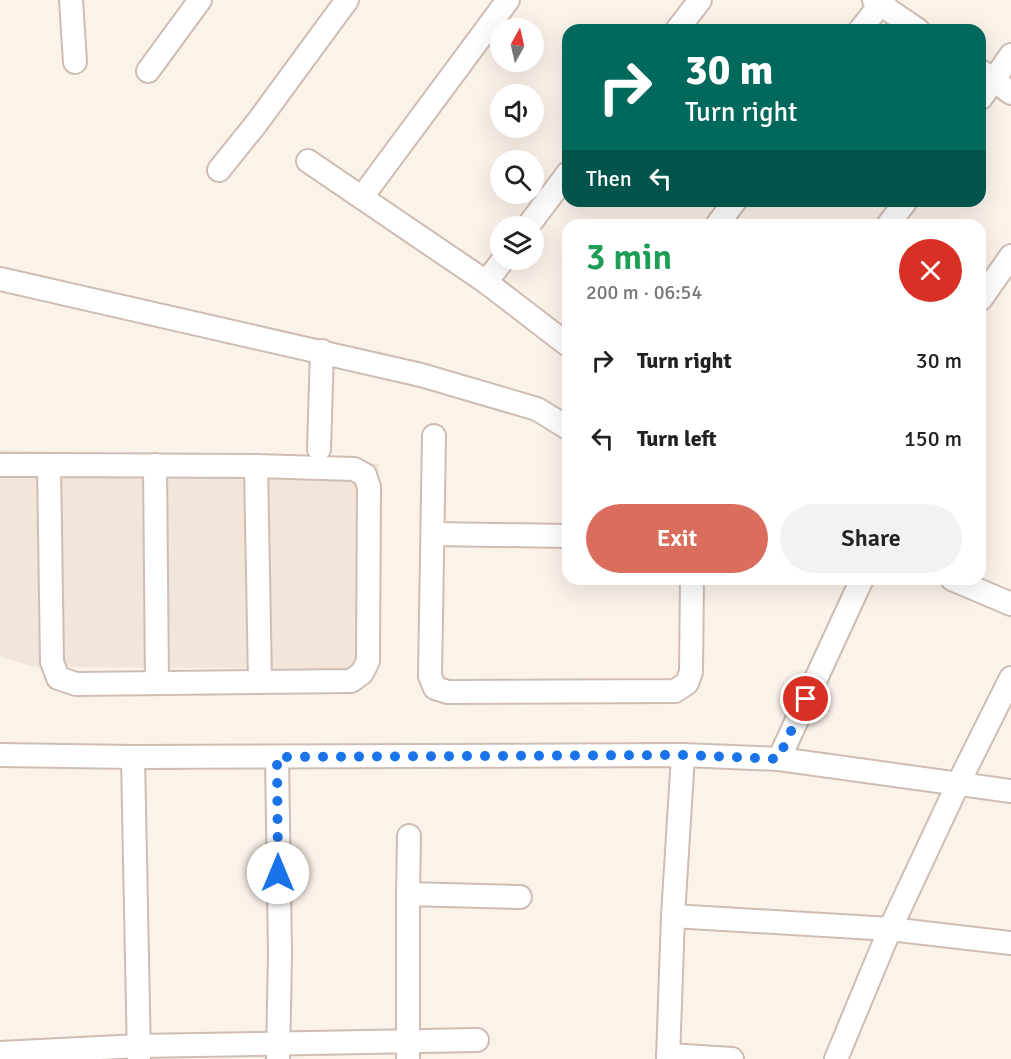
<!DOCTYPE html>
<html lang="en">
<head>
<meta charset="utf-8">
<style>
  body { margin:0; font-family:Signika,sans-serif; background:#f2f2f2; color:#222; height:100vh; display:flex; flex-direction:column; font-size:22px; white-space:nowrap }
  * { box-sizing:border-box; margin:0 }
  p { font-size:20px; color:#767676 }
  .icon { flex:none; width:33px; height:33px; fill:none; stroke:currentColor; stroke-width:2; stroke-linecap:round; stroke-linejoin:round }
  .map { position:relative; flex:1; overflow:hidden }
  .details { position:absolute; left:562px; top:219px; width:424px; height:366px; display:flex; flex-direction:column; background:#fff; border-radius:18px; box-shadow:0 6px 24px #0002 }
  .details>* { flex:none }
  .top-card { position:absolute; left:562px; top:24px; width:424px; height:183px; border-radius:18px; box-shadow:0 6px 24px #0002; background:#00695c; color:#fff; overflow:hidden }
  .needle { width:39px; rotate:8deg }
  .tools { position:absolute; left:490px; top:18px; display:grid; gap:12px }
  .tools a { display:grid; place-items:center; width:54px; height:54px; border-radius:50%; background:#fff; box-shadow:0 6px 24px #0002; font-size:30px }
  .pin { position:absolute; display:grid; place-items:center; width:51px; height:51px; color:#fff; margin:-26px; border:3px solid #fff; border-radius:50%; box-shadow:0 2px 6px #0007 }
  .me { position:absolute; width:66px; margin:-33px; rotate:0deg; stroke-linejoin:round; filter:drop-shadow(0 0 4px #0008) }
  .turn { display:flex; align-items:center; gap:21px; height:126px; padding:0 24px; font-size:27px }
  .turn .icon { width:78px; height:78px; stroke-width:2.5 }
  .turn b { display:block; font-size:42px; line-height:51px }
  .then { display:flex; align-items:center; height:57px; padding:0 24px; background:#0003; gap:12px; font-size:22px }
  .round { display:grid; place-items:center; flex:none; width:63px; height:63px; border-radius:32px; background:#f2f2f2 }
  .headline { display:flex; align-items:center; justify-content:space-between; height:102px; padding:0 24px }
  h1 { font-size:36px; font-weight:600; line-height:45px; color:#1e9e55 }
  .primary-button { display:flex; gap:12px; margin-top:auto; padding:12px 24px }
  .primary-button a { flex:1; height:69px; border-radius:36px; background:#da6d5b; color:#fff; font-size:24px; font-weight:600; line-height:69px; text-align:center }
  .primary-button a+a { background:#f2f2f2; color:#222 }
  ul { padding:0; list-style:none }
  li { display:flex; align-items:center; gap:18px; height:78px; padding:0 24px }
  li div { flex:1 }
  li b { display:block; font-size:22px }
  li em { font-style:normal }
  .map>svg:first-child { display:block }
</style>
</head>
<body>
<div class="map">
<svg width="1011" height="1059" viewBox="0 0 1011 1059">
  <rect width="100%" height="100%" fill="#fbf3ea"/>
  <path fill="#f2e5d9" d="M0,450l379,14 -6,205 -337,-2 -36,-10z"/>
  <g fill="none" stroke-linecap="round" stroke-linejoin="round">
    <g stroke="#cfbdb3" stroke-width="26">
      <g id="minor">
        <path d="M71,0l4,62"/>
        <path d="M874,0l44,30"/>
        <path d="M677,30l23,-30"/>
        <path d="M860,30l24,-30"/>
        <path d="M148,71l52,-71"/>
        <path d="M981,71l30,22"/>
        <path d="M981,98l30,-43"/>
        <path d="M308,161l178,121 82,63"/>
        <path d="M219,170l37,-46 91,-124"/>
        <path d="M362,197l146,-197"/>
        <path d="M717,225l18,-24"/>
        <path d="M888,225l18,-24"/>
        <path d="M528,226l40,-53"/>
        <path d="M0,279l421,96 116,34 31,19"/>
        <path d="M486,282l17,-22"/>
        <path d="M981,299l30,-43"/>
        <path d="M434,436l-4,240 5,12 13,4 227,-1 12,-8 4,-11 1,-93"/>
        <path d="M319,449l3,-98"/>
        <path d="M0,465h49"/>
        <path d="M49,465l207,1 98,3 11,6 4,12 -1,174 -6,12 -11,8 -275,3 -18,-6 -6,-16z"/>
        <path d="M155,465l2,218"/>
        <path d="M256,466l4,216"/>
        <path d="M433,534l135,2"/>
        <path d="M952,579l59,25"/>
        <path d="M0,755l133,2 550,-2 96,4 232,32"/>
        <path d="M133,757l6,302"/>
        <path d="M277,757l3,198 -2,103"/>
        <path d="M779,759l83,-180"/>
        <path d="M408,894l1,-58"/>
        <path d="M673,916l217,13 121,14"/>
        <path d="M0,1053l139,-7 338,-6"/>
        <path d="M668,1055l64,4"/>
        <path d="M408,1059v-165l112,3"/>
        <path d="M668,1059l5,-143 10,-161"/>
        <path d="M836,1059l54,-130 68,-145 53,-106"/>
      </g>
    </g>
    <use href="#minor" stroke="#fff" stroke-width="22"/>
  </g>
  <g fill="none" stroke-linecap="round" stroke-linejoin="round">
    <path stroke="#1a73e8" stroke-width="10" stroke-dasharray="0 18" d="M278,873l-1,-116 406,-2 95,4 28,-60"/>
  </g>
</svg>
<div class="tools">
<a><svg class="needle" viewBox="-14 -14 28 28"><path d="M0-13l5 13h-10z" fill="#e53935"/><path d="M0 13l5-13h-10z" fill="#767676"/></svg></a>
<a><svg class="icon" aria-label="sound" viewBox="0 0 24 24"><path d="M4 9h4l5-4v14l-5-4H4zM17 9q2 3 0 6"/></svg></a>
<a><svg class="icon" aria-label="search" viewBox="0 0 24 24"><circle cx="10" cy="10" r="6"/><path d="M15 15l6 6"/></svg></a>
<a><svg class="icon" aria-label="layers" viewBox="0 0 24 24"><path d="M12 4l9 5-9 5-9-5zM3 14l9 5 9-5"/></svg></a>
</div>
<div class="pin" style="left:806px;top:699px;background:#d93025"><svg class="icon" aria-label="arrive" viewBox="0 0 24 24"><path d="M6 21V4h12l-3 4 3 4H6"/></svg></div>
<svg class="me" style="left:278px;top:873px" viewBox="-20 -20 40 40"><circle r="19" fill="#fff"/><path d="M0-13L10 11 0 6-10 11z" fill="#1a73e8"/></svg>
<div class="top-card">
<div class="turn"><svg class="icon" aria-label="right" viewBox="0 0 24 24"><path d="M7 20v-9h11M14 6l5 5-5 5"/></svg><div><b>30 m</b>Turn right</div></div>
<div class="then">Then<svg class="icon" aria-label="left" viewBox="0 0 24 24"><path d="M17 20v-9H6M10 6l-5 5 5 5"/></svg></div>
</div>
<section class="details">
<div class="headline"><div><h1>3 min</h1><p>200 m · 06:54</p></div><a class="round" style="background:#d93025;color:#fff"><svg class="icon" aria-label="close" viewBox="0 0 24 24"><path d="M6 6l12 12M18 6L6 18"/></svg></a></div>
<ul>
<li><svg class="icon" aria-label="right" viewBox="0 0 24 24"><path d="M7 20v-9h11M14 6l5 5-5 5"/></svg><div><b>Turn right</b></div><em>30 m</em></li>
<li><svg class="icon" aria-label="left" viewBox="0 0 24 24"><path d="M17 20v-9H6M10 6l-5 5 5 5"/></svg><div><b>Turn left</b></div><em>150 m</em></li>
</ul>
<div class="primary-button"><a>Exit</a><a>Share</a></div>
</section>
</div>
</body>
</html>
